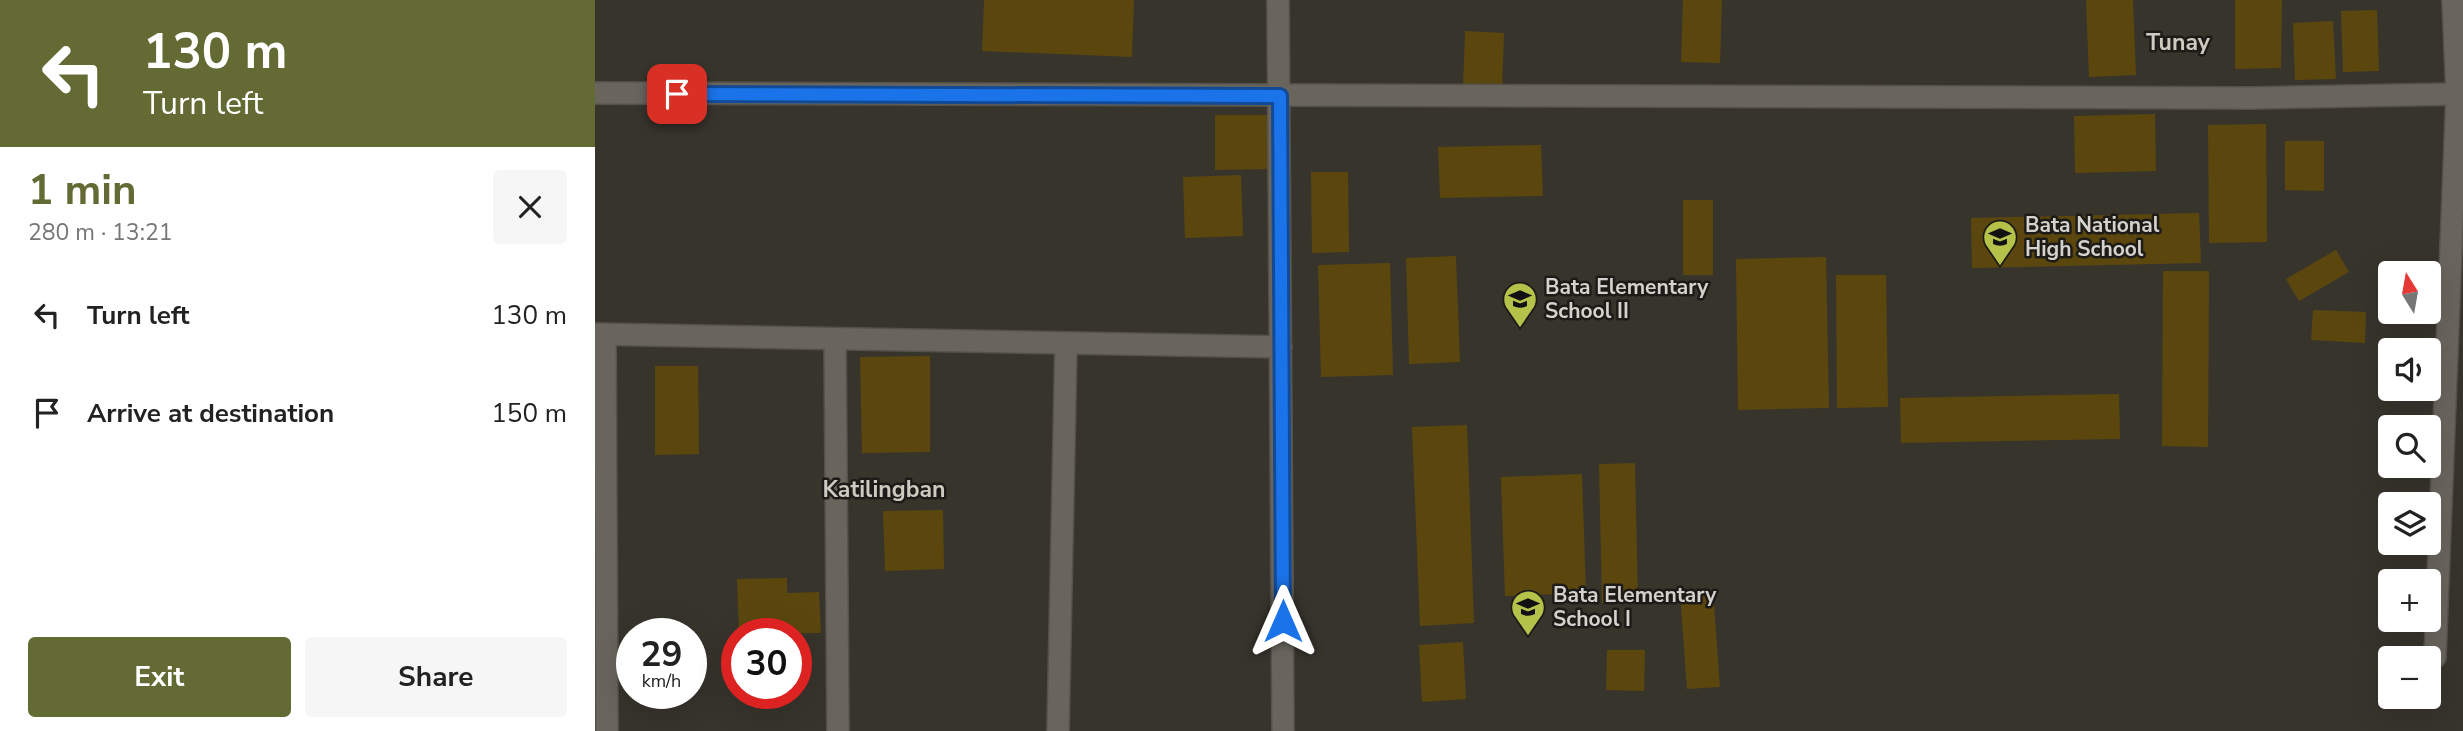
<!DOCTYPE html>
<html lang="en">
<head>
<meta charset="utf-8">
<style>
  body { margin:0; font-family:"Nunito Sans",sans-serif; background:#f6f6f6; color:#222; height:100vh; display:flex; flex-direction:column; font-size:26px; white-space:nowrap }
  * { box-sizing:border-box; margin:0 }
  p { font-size:23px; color:#767676 }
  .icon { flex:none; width:38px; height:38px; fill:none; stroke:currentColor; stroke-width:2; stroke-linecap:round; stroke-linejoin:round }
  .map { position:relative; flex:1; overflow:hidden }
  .sheet { display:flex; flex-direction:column; background:#fff; width:595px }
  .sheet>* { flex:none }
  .hud { background:#646a34; color:#fff; overflow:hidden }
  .needle { width:46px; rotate:349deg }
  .controls { position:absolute; left:1783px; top:261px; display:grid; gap:14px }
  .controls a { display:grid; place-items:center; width:63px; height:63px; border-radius:7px; background:#fff; box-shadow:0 7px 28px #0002; font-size:35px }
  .speed { position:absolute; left:21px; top:618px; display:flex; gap:14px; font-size:35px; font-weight:700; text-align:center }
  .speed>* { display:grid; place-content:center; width:91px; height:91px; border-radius:50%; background:#fff; box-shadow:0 7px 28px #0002; line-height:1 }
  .speed small { font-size:18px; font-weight:400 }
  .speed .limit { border:10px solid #d22; background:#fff; color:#111 }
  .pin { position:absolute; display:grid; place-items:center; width:60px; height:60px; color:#fff; margin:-30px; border-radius:14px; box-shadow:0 4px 10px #0006 }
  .me { position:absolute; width:77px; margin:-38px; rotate:0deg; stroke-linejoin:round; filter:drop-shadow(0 0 5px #0008) }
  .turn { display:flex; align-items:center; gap:24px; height:147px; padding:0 28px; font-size:32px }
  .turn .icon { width:91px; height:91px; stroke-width:2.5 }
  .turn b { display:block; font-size:49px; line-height:60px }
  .round { display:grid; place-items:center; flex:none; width:74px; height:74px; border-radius:7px; background:#f6f6f6 }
  .summary { display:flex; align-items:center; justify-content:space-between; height:119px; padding:0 28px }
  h1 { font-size:42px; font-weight:700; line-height:52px; color:#646a34 }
  .cta { display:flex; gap:14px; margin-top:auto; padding:14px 28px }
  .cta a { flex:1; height:80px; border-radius:7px; background:#646a34; color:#fff; font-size:28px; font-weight:700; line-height:80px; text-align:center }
  .cta a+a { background:#f6f6f6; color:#222 }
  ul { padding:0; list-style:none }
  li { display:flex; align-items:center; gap:21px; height:98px; padding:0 28px }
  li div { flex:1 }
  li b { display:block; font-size:26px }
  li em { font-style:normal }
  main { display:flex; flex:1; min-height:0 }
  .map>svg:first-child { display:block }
</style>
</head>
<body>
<main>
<section class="sheet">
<div class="hud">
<div class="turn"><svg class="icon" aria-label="left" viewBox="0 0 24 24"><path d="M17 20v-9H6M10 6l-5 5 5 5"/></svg><div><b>130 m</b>Turn left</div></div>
</div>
<div class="summary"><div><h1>1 min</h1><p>280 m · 13:21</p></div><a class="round"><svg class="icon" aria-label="close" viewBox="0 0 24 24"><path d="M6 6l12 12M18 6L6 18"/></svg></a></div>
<ul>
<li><svg class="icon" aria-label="left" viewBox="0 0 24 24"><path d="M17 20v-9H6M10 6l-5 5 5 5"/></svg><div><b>Turn left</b></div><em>130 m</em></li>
<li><svg class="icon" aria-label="arrive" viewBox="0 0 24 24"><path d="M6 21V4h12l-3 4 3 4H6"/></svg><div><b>Arrive at destination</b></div><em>150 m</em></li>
</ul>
<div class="cta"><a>Exit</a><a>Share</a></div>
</section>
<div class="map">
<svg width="1868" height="731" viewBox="0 0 1868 731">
  <rect width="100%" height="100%" fill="#37342c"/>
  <g fill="#5b470e">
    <path d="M389,0h150l-2,57 -150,-6z"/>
    <path d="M1088,0h39l-2,63 -39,-1z"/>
    <path d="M1491,0h47l3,75 -47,2z"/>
    <path d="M1640,0h47l-1,68 -46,1z"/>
    <path d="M1782,10l2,61 -36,1 -2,-61z"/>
    <path d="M1738,21l3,58 -41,1 -2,-57z"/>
    <path d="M870,31l39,2 -2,56h-39z"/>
    <path d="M1560,114l1,57 -81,2 -1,-57z"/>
    <path d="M620,115h55v54l-55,1z"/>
    <path d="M1671,124l1,118 -58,1 -1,-118z"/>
    <path d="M1690,141h39v50l-39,-1z"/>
    <path d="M946,145l2,51 -103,2 -2,-51z"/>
    <path d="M716,172h37l1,80 -37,1z"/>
    <path d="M646,175l2,61 -58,2 -2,-61z"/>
    <rect x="1088" y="200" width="30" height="75"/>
    <path d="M1604,213l2,50 -229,5 -1,-50z"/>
    <path d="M1741,250l13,22 -50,29 -13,-22z"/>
    <path d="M861,256l4,106 -51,2 -3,-106z"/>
    <path d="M1231,257l3,151 -91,2 -2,-151z"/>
    <path d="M795,263l3,112 -72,2 -3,-112z"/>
    <path d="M1568,271h46l-1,176 -46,-1z"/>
    <path d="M1241,275h50l2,132 -51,1z"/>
    <path d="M1718,310l53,2 -1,31 -54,-3z"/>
    <path d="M335,356v96l-68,1 -2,-96z"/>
    <path d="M60,366h43l1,88 -44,1z"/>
    <path d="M1524,394l1,45 -219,4 -1,-45z"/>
    <path d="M872,425l7,198 -54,3 -8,-199z"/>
    <path d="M1040,463l3,139 -36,1 -3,-139z"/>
    <path d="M987,474l4,119 -81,3 -4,-119z"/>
    <path d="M348,510l1,59 -59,2 -2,-60z"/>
    <path d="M192,578v15l32,-1 2,41 -82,1 -2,-55z"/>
    <path d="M1118,592l7,95 -33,2 -7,-95z"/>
    <path d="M868,642l3,57 -44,3 -3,-57z"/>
    <path d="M1012,650h38l-1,41 -38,-1z"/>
  </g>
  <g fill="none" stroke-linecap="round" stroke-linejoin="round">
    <g stroke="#55524c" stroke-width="24">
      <g id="minor">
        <path d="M683,0l5,731"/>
        <path d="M0,93l1658,5 204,-4"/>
        <path d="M0,334l686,13"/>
        <path d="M10,335l2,396"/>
        <path d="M240,339l3,392"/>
        <path d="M1840,657l22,-563 -4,-94"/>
        <path d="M463,731l8,-387"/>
      </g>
    </g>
    <use href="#minor" stroke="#69655d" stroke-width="21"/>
  </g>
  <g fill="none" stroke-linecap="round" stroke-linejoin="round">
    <g stroke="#114b97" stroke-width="18">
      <path id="route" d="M82,94l603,2 3,525"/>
    </g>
    <use href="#route" stroke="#1a73e8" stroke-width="12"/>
  </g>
  <defs>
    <g id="school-pin" transform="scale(1.75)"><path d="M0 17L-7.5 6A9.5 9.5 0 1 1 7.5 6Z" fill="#b5c249" stroke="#1d1b18"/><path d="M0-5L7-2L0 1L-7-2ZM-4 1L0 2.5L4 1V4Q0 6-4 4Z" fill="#111"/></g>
  </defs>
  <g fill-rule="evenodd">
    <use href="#school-pin" x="1405" y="237"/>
    <use href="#school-pin" x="925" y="299"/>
    <use href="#school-pin" x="933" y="607"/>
  </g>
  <g text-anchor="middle" stroke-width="5" stroke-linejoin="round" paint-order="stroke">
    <g font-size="21" font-weight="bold" fill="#d4d2cd" stroke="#1d1b18" text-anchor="start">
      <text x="1430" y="232">Bata National<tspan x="1430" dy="24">High School</tspan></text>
      <text x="950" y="294">Bata Elementary<tspan x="950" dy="24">School II</tspan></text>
      <text x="958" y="602">Bata Elementary<tspan x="958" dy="24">School I</tspan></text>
    </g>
    <g font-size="23" font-weight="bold" fill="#cecac0" stroke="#1d1b18">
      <text x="1583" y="50">Tunay</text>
      <text x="289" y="497">Katilingban</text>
    </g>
  </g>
</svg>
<div class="controls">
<a><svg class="needle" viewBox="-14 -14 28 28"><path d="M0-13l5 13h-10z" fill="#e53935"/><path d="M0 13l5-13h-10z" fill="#767676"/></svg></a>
<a><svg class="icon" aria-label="sound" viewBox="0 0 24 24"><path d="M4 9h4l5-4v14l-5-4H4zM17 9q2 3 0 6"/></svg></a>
<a><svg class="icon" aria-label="search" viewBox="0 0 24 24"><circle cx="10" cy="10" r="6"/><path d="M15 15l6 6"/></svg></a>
<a><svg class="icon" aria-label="layers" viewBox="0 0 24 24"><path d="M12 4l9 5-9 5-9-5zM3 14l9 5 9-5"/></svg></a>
<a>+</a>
<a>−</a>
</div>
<div class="speed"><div>29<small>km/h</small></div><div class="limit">30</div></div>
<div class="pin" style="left:82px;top:94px;background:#d93025"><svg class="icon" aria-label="arrive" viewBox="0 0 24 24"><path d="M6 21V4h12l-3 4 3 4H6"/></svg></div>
<svg class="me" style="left:688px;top:621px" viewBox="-20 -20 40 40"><path d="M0-17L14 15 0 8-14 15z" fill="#1a73e8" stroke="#fff" stroke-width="4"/></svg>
</div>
</main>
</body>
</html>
